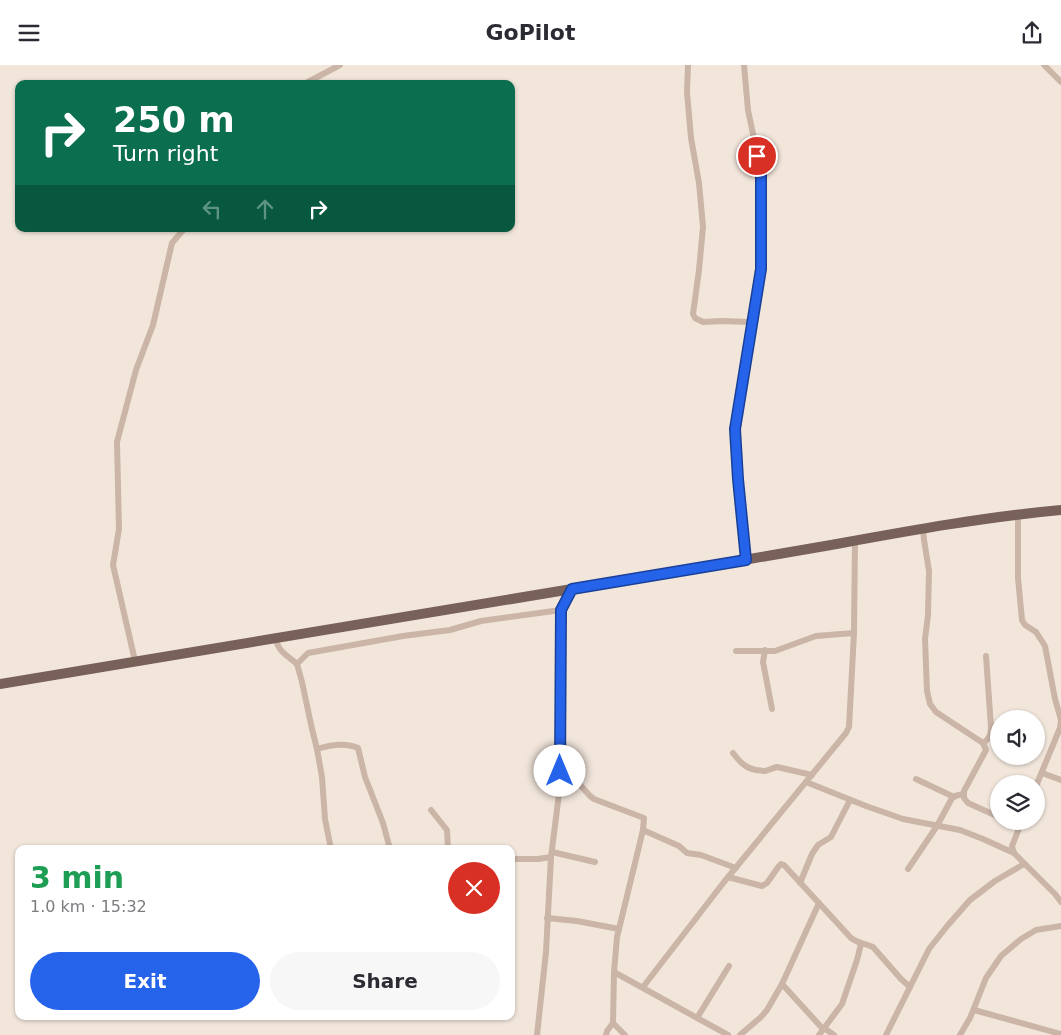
<!DOCTYPE html>
<html lang="en">
<head>
<meta charset="utf-8">
<style>
  body { margin:0; font-family:"DejaVu Sans",sans-serif; background:#f7f7f7; color:#2b2b33; height:100vh; display:flex; flex-direction:column; font-size:19px; white-space:nowrap }
  * { box-sizing:border-box; margin:0 }
  p { font-size:16px; color:#7c7c81 }
  .icon { flex:none; width:28px; height:28px; fill:none; stroke:currentColor; stroke-width:2; stroke-linecap:round; stroke-linejoin:round }
  .map { position:relative; flex:1; overflow:hidden }
  .panel { position:absolute; left:15px; top:780px; width:500px; height:175px; display:flex; flex-direction:column; background:#fff; border-radius:10px; box-shadow:0 1px 4px #0004 }
  .panel>* { flex:none }
  .banner { position:absolute; left:15px; top:15px; width:500px; height:152px; border-radius:10px; box-shadow:0 1px 4px #0004; background:#0b6e4f; color:#fff; overflow:hidden }
  .fabs { position:absolute; left:990px; top:645px; display:grid; gap:10px }
  .fabs a { display:grid; place-items:center; width:55px; height:55px; border-radius:50%; background:#fff; box-shadow:0 1px 4px #0004; font-size:25px }
  .pin { position:absolute; display:grid; place-items:center; width:42px; height:42px; color:#fff; margin:-21px; border:2px solid #fff; border-radius:50%; box-shadow:0 1px 5px #0007 }
  .me { position:absolute; width:55px; margin:-28px; rotate:0deg; stroke-linejoin:round; filter:drop-shadow(0 0 4px #0008) }
  .turn { display:flex; align-items:center; gap:18px; height:105px; padding:0 15px; font-size:22px }
  .turn .icon { width:65px; height:65px; stroke-width:2.5 }
  .turn b { display:block; font-size:35px; line-height:42px }
  .lanes { display:flex; align-items:center; height:48px; padding:0 15px; background:#0003; justify-content:center; gap:25px; direction:ltr }
  .lanes .off { opacity:.35 }
  .round { display:grid; place-items:center; flex:none; width:52px; height:52px; border-radius:26px; background:#f7f7f7 }
  .headline { display:flex; align-items:center; justify-content:space-between; height:85px; padding:0 15px }
  h1 { font-size:30px; font-weight:700; line-height:38px; color:#1e9e55 }
  .cta { display:flex; gap:10px; margin-top:auto; padding:10px 15px }
  .cta a { flex:1; height:58px; border-radius:30px; background:#2563eb; color:#fff; font-size:20px; font-weight:700; line-height:58px; text-align:center }
  .cta a+a { background:#f7f7f7; color:#2b2b33 }
  header { display:flex; justify-content:space-between; align-items:center; height:65px; padding:0 15px; background:#fff; font-size:22px; font-weight:700 }
  .map>svg:first-child { display:block }
</style>
</head>
<body>
<header><svg class="icon" aria-label="menu" viewBox="0 0 24 24"><path d="M4 6h16M4 12h16M4 18h16"/></svg>GoPilot<svg class="icon" aria-label="share" viewBox="0 0 24 24"><path d="M12 15V3M7 8l5-5 5 5M5 13v7h14v-7"/></svg></header>
<div class="map">
<svg width="1061" height="970" viewBox="0 0 1061 970">
  <rect width="100%" height="100%" fill="#f2e6db"/>
  <g fill="none" stroke-linecap="round" stroke-linejoin="round">
    <g stroke="#cab5a7" stroke-width="6">
      <path d="M688,0l-1,27 4,46 8,45 4,44 -4,43 -6,44 2,4 8,4 19,-1 29,1"/>
      <path d="M744,0l4,45 13,62v97l-26,159 3,51 8,81"/>
      <path d="M1044,0l17,17"/>
      <path d="M304,19l36,-19"/>
      <path d="M1018,449v64l4,42 3,5 11,7 9,14 10,53 6,21 -1,8 -24,58"/>
      <path d="M923,463l1,12 5,31 -1,44 -3,24 2,52 3,13 6,8 47,31 3,7 -22,41v7l4,5 31,14"/>
      <path d="M276,573c1,13 12,18 21,26"/>
      <path d="M765,585l-2,12 9,47"/>
      <path d="M736,586h39l41,-15 38,-3"/>
      <path d="M135,596l-22,-96 6,-36 -2,-87 19,-72 17,-45 19,-82 12,-14"/>
      <path d="M983,678c6,-4 8,-8 8,-16l-5,-71"/>
      <path d="M317,684c13,-4 28,-7 41,-1l7,29 18,46 7,26"/>
      <path d="M733,688c7,9 12,15 23,17 2,0 7,1 9,1 4,-1 8,-3 12,-4l35,8"/>
      <path d="M560,706l14,7 16,18 4,3 50,19 -1,12 -24,99"/>
      <path d="M1042,708l19,7"/>
      <path d="M916,714l38,18"/>
      <path d="M806,717l60,24 37,13 57,11 23,9 31,14"/>
      <path d="M431,745l16,20 1,19"/>
      <path d="M1008,756l12,6"/>
      <path d="M1022,756l-10,25 2,7 41,41 6,8"/>
      <path d="M643,765l36,16 8,7 14,2 35,13"/>
      <path d="M331,784l-6,-30 -3,-42 -5,-28 -5,-20 -10,-47 -5,-18 11,-11 95,-17 47,-6 31,-9 80,-11"/>
      <path d="M552,787l43,10"/>
      <path d="M511,794h27l13,-2"/>
      <path d="M908,804l29,-43 15,-28 3,-2 8,-2"/>
      <path d="M728,812l34,9 5,-3 12,-17 2,-2 3,1 67,73c8,6 14,5 22,9l28,32 9,8"/>
      <path d="M800,818l12,-29 6,-9 13,-8 19,-37"/>
      <path d="M547,853l30,3 42,8 -2,8 -3,35 114,63"/>
      <path d="M782,919l41,45"/>
      <path d="M643,922l81,-105 122,-149 3,-6 5,-94 1,-93"/>
      <path d="M974,945l87,24"/>
      <path d="M697,953l32,-52"/>
      <path d="M613,958l12,12"/>
      <path d="M824,963l10,7"/>
      <path d="M537,970l9,-83 5,-95 9,-71 1,-176 12,-21"/>
      <path d="M606,970l1,-4 6,-8 1,-51"/>
      <path d="M740,970l21,-18 6,-7 15,-26 37,-81"/>
      <path d="M819,970l23,-31 15,-44 4,-16"/>
      <path d="M886,970l43,-86 19,-24 22,-25 25,-19 29,-17"/>
      <path d="M960,970l10,-17 16,-40 15,-22 20,-17 15,-9 25,-4"/>
    </g>
    <path stroke="#786159" stroke-width="10" d="M0,619c218,-38 437,-72 656,-109 58,-10 117,-20 175,-30 77,-14 153,-28 230,-35"/>
  </g>
  <g fill="none" stroke-linecap="round" stroke-linejoin="round">
    <g stroke="#184099" stroke-width="12">
      <path id="route" d="M560,706l1,-161 11,-21 174,-29 -8,-81 -3,-50 26,-160v-97l-4,-16"/>
    </g>
    <use href="#route" stroke="#2563eb" stroke-width="9"/>
  </g>
</svg>
<div class="fabs">
<a><svg class="icon" aria-label="sound" viewBox="0 0 24 24"><path d="M4 9h4l5-4v14l-5-4H4zM17 9q2 3 0 6"/></svg></a>
<a><svg class="icon" aria-label="layers" viewBox="0 0 24 24"><path d="M12 4l9 5-9 5-9-5zM3 14l9 5 9-5"/></svg></a>
</div>
<div class="pin" style="left:757px;top:91px;background:#d93025"><svg class="icon" aria-label="arrive" viewBox="0 0 24 24"><path d="M6 21V4h12l-3 4 3 4H6"/></svg></div>
<svg class="me" style="left:560px;top:706px" viewBox="-20 -20 40 40"><circle r="19" fill="#fff"/><path d="M0-13L10 11 0 6-10 11z" fill="#2563eb"/></svg>
<div class="banner">
<div class="turn"><svg class="icon" aria-label="right" viewBox="0 0 24 24"><path d="M7 20v-9h11M14 6l5 5-5 5"/></svg><div><b>250 m</b>Turn right</div></div>
<div class="lanes"><svg class="icon off" aria-label="left" viewBox="0 0 24 24"><path d="M17 20v-9H6M10 6l-5 5 5 5"/></svg><svg class="icon off" aria-label="ahead" viewBox="0 0 24 24"><path d="M12 20V5M6 11l6-6 6 6"/></svg><svg class="icon" aria-label="right" viewBox="0 0 24 24"><path d="M7 20v-9h11M14 6l5 5-5 5"/></svg></div>
</div>
<section class="panel">
<div class="headline"><div><h1>3 min</h1><p>1.0 km · 15:32</p></div><a class="round" style="background:#d93025;color:#fff"><svg class="icon" aria-label="close" viewBox="0 0 24 24"><path d="M6 6l12 12M18 6L6 18"/></svg></a></div>
<div class="cta"><a>Exit</a><a>Share</a></div>
</section>
</div>
</body>
</html>
